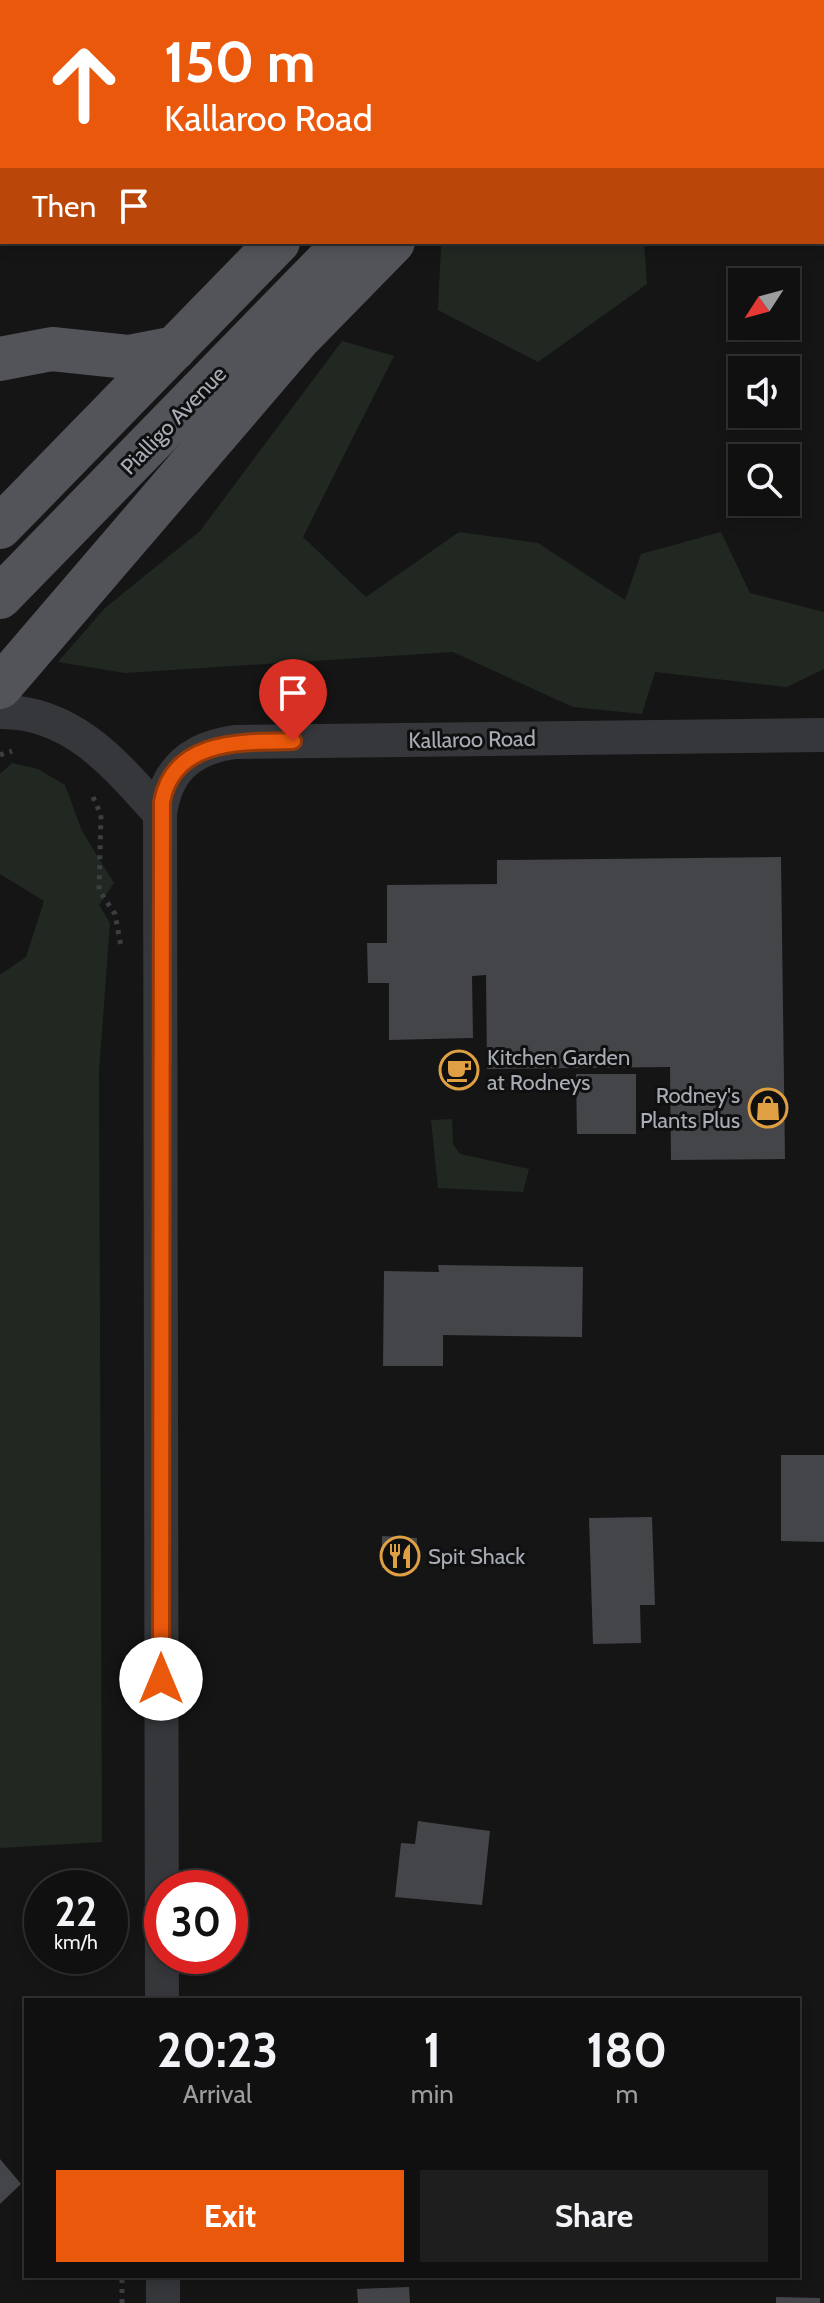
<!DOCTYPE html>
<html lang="en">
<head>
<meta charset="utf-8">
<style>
  body { margin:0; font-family:Cabin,sans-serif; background:#1e1e1e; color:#f1f3f6; height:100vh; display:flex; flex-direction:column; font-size:30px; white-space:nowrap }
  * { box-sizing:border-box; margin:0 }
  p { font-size:26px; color:#9c9d9f }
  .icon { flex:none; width:44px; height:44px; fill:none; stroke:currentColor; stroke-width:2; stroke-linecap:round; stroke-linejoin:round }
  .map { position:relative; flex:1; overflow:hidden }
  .sheet { position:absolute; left:24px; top:1998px; width:776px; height:280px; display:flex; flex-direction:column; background:#101010; border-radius:0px; box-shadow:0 4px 12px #0003,0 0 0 2px #303030 }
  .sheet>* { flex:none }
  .top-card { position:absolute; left:0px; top:0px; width:824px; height:244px; box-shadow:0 4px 12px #0003,0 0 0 2px #303030; background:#ea580c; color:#fff; overflow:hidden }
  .needle { width:52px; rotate:234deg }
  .controls { position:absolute; left:728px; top:268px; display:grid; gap:16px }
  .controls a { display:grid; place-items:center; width:72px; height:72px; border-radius:0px; background:#101010; box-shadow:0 4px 12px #0003,0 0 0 2px #303030; font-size:40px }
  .speed { position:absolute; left:24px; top:1870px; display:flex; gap:16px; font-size:40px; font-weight:700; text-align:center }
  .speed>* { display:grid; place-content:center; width:104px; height:104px; border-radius:50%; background:#101010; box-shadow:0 4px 12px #0003,0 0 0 2px #303030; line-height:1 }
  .speed small { font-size:20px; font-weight:400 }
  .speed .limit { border:12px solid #d22; background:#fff; color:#111 }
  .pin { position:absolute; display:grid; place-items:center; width:68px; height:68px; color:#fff; margin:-82px -34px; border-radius:50% 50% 50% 0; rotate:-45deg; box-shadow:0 0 8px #0007 }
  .pin .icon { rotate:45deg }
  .me { position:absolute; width:88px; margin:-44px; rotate:0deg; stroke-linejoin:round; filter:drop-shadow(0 0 6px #0008) }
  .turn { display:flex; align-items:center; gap:28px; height:168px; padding:0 32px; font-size:36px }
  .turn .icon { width:104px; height:104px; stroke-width:2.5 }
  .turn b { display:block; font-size:56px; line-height:68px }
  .then { display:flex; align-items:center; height:76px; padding:0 32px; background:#0003; gap:16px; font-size:30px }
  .eta { display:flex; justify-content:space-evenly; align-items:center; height:136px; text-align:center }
  .eta b { font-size:48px; font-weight:700; line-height:56px }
  .button { display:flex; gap:16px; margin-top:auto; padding:16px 32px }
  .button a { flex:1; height:92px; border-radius:0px; background:#ea580c; color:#fff; font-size:32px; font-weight:700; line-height:92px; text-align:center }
  .button a+a { background:#1e1e1e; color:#f1f3f6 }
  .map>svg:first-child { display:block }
</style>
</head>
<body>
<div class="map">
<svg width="824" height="2303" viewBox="0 0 824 2303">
  <rect width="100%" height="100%" fill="#151516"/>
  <g fill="#212822">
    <path d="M447,242h197l3,42 -109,78 -100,-52 3,-63z"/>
    <path d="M342,341l52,15 -91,181 63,60 93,-65 79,11 87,57 16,-46 80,-22 29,61 74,19v57l-37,18 -132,-15 -13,42 -69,-7 -120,-55 -328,21 -67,-11 47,-54 95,-77z"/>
    <path d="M12,763l26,6 27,16 17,46 32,52 -15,22 11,18 -11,149 3,770 -102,6v-873l26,-18 18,-56 -44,-27v-100z"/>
    <path d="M452,1119l1,25 7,10 69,15 -6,23 -85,-4 -7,-68z"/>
  </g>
  <g fill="#444549">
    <path d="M781,857l4,302 -114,1 -1,-93 -183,2 -1,-94 -14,1 1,62 -84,2v-57h-21l-1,-40h20v-58l110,-1v-24z"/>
    <path d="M576,1074h60v60h-59z"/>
    <path d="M438,1265l145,2 -1,70 -139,-2v31h-60l1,-95 55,1z"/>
    <path d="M781,1455h43v87l-43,-1z"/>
    <path d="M652,1517l3,88h-15l1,38 -48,1 -4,-126z"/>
    <path d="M382,1536l35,2v31l-35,-1z"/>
    <path d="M418,1821l72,10 -8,74 -87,-8 6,-54 14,1z"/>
    <path d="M0,2159l21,25 -21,20z"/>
    <path d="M409,2287l1,16h-52l-1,-14z"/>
    <path d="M776,2297l44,1v5h-44z"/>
  </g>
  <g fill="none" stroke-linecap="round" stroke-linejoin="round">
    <g stroke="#3c3e42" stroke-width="5" stroke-dasharray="4 6" stroke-linecap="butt">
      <path d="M0,755l12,-4"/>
      <path d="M93,797l8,18 -2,75 16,24 6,33"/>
      <path d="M122,2303v-27"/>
    </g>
    <g stroke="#36373b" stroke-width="34">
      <path d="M0,712c72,-1 116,53 160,102"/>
      <path d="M162,2000l-2,-1186c6,-44 30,-66 75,-72l589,-7"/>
      <path d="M163,2276v27"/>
    </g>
    <g stroke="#525459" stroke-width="44">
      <path d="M512,2l2,-2"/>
      <path d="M584,2l2,-2"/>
      <path d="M0,359l52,-10 76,8 47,-9"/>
      <path d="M0,527l278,-285"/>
      <path d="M0,597l346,-355"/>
      <path d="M0,687l300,-350 93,-95"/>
    </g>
  </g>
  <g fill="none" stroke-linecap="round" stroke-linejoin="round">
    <g stroke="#983908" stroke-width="20">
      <path id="route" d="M161,1679l1,-877c11,-63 80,-60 131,-61"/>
    </g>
    <use href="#route" stroke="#ea580c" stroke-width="14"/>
  </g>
  <defs>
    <g id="cafe-ring" transform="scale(2)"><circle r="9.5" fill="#101011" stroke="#dfa043" stroke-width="1.5"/><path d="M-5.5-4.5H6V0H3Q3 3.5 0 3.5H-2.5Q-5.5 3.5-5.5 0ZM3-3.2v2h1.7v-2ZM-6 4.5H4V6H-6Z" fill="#dfa043"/></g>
    <g id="shop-ring" transform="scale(2)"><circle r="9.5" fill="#101011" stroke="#dfa043" stroke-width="1.5"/><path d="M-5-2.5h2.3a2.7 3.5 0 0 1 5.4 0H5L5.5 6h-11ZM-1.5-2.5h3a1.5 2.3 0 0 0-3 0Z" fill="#dfa043"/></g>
    <g id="restaurant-ring" transform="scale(2)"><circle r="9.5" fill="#101011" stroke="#dfa043" stroke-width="1.5"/><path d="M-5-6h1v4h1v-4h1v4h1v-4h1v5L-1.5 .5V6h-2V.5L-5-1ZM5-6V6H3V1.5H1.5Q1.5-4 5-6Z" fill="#dfa043"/></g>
  </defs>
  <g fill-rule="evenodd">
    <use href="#cafe-ring" x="459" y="1070"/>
    <use href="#shop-ring" x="768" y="1108"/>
    <use href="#restaurant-ring" x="400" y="1556"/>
  </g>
  <g text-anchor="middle" stroke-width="6" stroke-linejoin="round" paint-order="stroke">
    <g font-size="22" fill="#a8adb5" stroke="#101011">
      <text transform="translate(173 420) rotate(-46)" y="8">Pialligo Avenue</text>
      <text transform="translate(472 739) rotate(-1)" y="8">Kallaroo Road</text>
    </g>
    <g font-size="22" fill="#a8adb5" stroke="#101011" text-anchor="start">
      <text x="487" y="1065">Kitchen Garden<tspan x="487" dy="25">at Rodneys</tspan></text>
      <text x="740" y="1103" text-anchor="end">Rodney's<tspan x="740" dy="25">Plants Plus</tspan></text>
      <text x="428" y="1564">Spit Shack</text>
    </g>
  </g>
</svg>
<div class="controls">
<a><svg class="needle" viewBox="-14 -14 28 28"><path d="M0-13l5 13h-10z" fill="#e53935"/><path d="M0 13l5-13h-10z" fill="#9c9d9f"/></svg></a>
<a><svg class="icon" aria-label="sound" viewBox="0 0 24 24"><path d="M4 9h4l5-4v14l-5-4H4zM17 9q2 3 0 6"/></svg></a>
<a><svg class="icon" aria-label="search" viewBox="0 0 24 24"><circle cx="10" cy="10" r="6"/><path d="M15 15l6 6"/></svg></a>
</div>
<div class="speed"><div>22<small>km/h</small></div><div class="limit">30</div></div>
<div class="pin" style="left:293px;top:741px;background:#d93025"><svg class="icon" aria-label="arrive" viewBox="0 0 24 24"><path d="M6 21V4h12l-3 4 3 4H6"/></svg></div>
<svg class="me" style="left:161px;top:1679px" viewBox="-20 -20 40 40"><circle r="19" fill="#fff"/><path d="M0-13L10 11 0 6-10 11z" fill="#ea580c"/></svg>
<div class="top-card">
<div class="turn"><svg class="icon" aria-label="ahead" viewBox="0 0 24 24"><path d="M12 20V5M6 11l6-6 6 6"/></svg><div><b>150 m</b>Kallaroo Road</div></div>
<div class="then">Then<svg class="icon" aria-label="arrive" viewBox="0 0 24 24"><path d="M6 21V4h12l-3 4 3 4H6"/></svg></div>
</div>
<section class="sheet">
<div class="eta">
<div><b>20:23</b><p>Arrival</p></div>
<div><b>1</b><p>min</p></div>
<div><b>180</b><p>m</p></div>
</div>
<div class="button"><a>Exit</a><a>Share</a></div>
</section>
</div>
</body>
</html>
